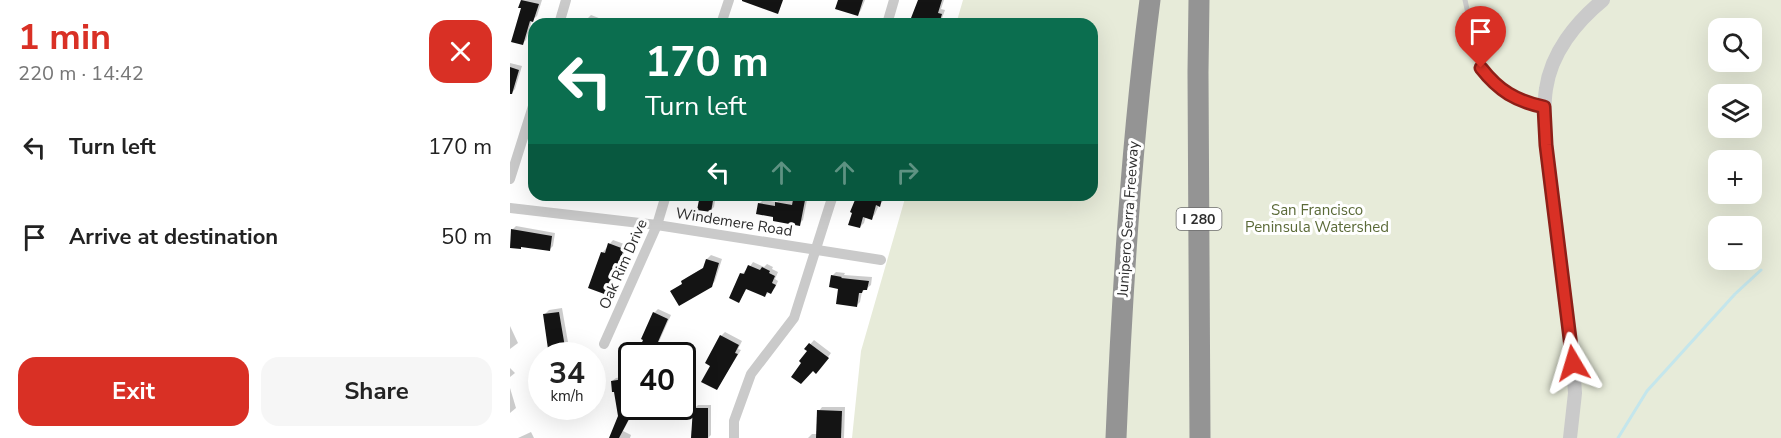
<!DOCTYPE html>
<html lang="en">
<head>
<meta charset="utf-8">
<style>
  body { margin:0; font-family:"Nunito Sans",sans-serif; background:#f6f6f6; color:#222; height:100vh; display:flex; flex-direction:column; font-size:22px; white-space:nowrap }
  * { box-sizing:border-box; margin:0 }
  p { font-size:20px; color:#767676 }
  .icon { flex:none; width:33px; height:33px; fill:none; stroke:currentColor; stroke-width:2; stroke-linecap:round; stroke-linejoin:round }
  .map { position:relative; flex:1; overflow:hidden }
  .sheet { display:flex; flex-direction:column; background:#fff; width:510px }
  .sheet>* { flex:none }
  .top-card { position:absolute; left:18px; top:18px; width:570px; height:183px; border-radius:18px; box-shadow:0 6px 24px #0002; background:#0b6e4f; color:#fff; overflow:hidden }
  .fabs { position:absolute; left:1198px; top:18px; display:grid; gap:12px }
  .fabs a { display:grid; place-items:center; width:54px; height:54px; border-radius:12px; background:#fff; box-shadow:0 6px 24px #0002; font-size:30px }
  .speed { position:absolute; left:18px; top:342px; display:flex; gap:12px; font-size:30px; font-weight:700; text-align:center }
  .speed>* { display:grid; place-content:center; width:78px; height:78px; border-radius:50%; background:#fff; box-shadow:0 6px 24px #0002; line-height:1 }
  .speed small { font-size:15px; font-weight:400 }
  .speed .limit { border:3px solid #111; border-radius:9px; background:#fff; color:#111 }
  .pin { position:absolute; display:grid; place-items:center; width:51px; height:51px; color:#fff; margin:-62px -26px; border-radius:50% 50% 50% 0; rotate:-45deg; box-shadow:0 0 6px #0007 }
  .pin .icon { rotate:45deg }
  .me { position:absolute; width:66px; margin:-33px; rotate:353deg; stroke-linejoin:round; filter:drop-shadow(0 0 4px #0008) }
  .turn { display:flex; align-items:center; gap:21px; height:126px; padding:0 18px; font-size:27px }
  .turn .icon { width:78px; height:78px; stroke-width:2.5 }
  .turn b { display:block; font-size:42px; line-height:51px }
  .lanes { display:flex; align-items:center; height:57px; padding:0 18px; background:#0003; justify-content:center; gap:30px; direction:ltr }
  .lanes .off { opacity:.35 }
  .round { display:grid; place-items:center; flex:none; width:63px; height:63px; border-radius:18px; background:#f6f6f6 }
  .overview { display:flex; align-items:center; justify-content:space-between; height:102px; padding:0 18px }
  h1 { font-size:36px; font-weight:700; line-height:45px; color:#d93025 }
  .button { display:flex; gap:12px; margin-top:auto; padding:12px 18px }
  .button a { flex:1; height:69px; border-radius:18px; background:#d93025; color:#fff; font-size:24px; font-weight:700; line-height:69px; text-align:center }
  .button a+a { background:#f6f6f6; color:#222 }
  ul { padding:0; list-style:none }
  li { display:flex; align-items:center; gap:18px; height:90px; padding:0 18px }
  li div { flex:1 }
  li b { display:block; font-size:22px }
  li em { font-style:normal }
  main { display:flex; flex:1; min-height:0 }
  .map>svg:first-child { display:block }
</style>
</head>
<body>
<main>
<section class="sheet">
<div class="overview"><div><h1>1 min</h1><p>220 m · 14:42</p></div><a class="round" style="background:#d93025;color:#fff"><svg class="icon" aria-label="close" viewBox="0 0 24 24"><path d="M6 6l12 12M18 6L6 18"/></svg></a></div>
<ul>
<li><svg class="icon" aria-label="left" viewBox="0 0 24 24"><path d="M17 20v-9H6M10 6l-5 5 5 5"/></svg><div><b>Turn left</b></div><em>170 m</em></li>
<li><svg class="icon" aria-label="arrive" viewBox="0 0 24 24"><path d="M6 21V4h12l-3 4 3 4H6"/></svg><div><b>Arrive at destination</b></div><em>50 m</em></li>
</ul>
<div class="button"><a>Exit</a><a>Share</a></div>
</section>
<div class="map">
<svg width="1271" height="438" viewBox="0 0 1271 438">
  <rect width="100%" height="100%" fill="#fff"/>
  <path fill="#e7ebd9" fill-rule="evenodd" d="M453,0h818v438h-929l9,-87 45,-156h186v-171h-136zM1209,28h33v34h-33zM1209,94h33v34h-33zM1209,160h33v34h-33zM1209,226h33v34h-33z"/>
  <g fill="#0003">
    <path d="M12,0h20l-5,16 -5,4 -6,20 -4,4 1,-37 -3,-1z"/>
    <path d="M330,0h25l-4,10 -3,4z"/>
    <path d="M409,0h25l-3,9 4,1 -4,11 -3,3h-3z"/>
    <path d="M81,15l13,5 -1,3 5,1h-23l2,-5z"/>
    <path d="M0,63l12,3 -7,23 -3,4h-2z"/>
    <path d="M113,195h20l-4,6 -17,-3z"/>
    <path d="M190,195h16l-2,12 -3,3 -12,-2z"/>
    <path d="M286,195h12l-5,25 -4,4 -24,-8 -16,-12 4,-4 14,2 4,-3 14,2z"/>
    <path d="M348,195h27l-2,6 -4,4 -4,9 -3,4 -6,-2 -2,7 -4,4z"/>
    <path d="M6,226l39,7 -2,13 -4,4 -27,-4 -2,2 -10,-2 3,-17z"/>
    <path d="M103,240l14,5 -16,44 -4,4 -17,-6 13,-35z"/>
    <path d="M201,255l11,4 -7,22 -4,5 -39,5 11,-8v-2l3,-3 19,-11 2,-8z"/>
    <path d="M243,262l11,5 3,-3 6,3 -1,2 6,3 -3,7 3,2 -3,7 -11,8 -17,-8 -8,13 3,-27 4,-4 1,1z"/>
    <path d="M326,272l9,1 -1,2 28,2 -1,8 -9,7 -2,10 -4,4 -17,-19 -7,-11z"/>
    <path d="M52,308l7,40 -2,1 1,7h-18l-5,-42 4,-4z"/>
    <path d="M148,309l13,6 -14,31 -7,10h-8l12,-43z"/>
    <path d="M0,326l8,17 -8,6z"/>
    <path d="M215,332l17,9 -4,8 3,1 -24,38 -5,-23 9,-29z"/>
    <path d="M304,340l17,13 -11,15 -16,-5 5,-12 -3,-2z"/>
    <path d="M0,368l5,5 -5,4z"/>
    <path d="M118,376l4,38 -9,17 8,4 -1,3h-20l10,-22 -8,-35 4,-3z"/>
    <path d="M0,388l6,20 -6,5z"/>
    <path d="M188,405h13v30l-3,3h-15l1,-29z"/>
    <path d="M312,407h23l-1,31h-36l4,-4h6l1,-23z"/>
    <path d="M21,432l3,6h-16z"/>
  </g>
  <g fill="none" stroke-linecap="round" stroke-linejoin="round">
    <path stroke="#c4e6ec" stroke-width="3" d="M1108,438l29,-47 88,-97 26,-24"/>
  </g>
  <g fill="#141414">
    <path d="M11,0l18,4 -6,18 -3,-1 -7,24 -12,-3 10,-34h-3z"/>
    <path d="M232,0h41l-5,14 -36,-13z"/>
    <path d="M328,0h25l-5,16 -23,-7z"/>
    <path d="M408,0h24l-4,13 4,1 -3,10h-9l-19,-6z"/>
    <path d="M0,67l9,3 -7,24h-2z"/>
    <path d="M190,195h14l-3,17 -14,-2z"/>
    <path d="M284,195h12l-6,31 -27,-5v-4l-17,-3 2,-11 17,3v-4l17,3z"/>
    <path d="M347,195h26l-3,12 -4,-2 -4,15 -9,-3 -3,11 -12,-3 4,-12 -2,-1z"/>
    <path d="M1,229l41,7 -2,15 -29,-4v2l-11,-1z"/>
    <path d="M98,243l16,6 -17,46 -19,-7 13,-36 4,1z"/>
    <path d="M196,259l13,4 -7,24 -33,19 -9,-15 12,-7 -1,-3 22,-13z"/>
    <path d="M238,265l12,5 2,-3 8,4 -1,2 6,3 -3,7 4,2 -5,9 -4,-2 -2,5 -19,-8 -7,14 -10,-5 11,-25 4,1z"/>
    <path d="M321,275l11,2 -1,1 28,3 -2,9h-4l-1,3h-3l-2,14 -21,-3 2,-15 -9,-2z"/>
    <path d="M49,312l7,41h-2v3h-15l-6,-42z"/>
    <path d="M143,312l15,7 -14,32h-2l-3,5h-13l7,-16 -2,-1z"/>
    <path d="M210,335l19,10 -4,8 3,1 -21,36 -16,-8 9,-16 -5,-3z"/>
    <path d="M299,343l20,15 -13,16 -3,-3 -12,13 -10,-7 10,-14 -2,-2 8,-10 -3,-2z"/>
    <path d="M114,379l5,40 -10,19h-10l9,-22 -4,-24h-2l-1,-11z"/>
    <path d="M183,408h15v30h-17z"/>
    <path d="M307,410l25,1 -1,27h-25z"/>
  </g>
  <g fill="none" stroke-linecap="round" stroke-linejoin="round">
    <path stroke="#cacaca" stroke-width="5" d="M955,0c13,57 10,91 77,107"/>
    <g stroke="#cacaca" stroke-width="10">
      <path d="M49,24l7,-24"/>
      <path d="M211,24l8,-24"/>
      <path d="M377,24l7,-24"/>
      <path d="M0,179l24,-76"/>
      <path d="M0,208l147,17 224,35"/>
      <path d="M94,344l53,-119 9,-30"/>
      <path d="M224,438v-17l17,-47 43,-56 39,-123"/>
    </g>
    <path stroke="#cacaca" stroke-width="14" d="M1060,438l5,-45 -2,-30 -27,-218c-1,-19 -3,-38 0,-56 5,-36 30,-67 57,-89"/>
    <g stroke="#949494" stroke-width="21">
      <path d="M689,0l-1,72 2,366"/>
      <path d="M606,438c6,-147 15,-292 34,-438"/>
    </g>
  </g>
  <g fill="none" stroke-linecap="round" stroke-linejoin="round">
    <g stroke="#8d1f18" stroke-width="15">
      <path id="route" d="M971,68c18,23 35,33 63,39l2,38 27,218"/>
    </g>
    <use href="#route" stroke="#d93025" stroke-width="10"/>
  </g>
  <g text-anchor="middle" stroke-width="6" stroke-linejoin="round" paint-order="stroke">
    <rect fill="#fff" stroke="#6c6c6c" stroke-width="1.5" x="666.5" y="208" width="45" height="22" rx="4.5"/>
    <g font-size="14" font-weight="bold" fill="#2d2d2d">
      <text x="689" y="224">I 280</text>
    </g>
    <g font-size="15" fill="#5b6a38" stroke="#fff">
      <text x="807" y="215">San Francisco<tspan x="807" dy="17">Peninsula Watershed</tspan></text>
    </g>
    <g font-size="15" fill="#2d2d2d" stroke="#fff">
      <text transform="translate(618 219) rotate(-86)" y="5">Junipero Serra Freeway</text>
      <text transform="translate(224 222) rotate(9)" y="5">Windemere Road</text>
      <text transform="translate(113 264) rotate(-66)" y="5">Oak Rim Drive</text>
    </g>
  </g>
</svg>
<div class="fabs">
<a><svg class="icon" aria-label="search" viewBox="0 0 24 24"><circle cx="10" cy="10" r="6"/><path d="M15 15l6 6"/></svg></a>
<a><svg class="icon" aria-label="layers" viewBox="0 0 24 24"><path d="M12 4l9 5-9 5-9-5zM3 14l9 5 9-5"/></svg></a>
<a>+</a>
<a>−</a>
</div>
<div class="speed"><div>34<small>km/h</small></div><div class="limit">40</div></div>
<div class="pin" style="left:971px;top:68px;background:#d93025"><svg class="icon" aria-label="arrive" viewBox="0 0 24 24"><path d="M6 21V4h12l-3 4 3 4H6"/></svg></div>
<svg class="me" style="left:1063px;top:363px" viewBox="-20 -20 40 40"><path d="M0-17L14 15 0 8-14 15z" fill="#d93025" stroke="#fff" stroke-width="4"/></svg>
<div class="top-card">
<div class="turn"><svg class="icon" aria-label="left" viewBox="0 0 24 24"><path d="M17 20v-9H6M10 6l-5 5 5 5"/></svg><div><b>170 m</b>Turn left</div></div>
<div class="lanes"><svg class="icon" aria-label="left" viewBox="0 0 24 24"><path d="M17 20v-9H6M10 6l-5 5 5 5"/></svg><svg class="icon off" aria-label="ahead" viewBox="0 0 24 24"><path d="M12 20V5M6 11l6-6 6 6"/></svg><svg class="icon off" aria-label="ahead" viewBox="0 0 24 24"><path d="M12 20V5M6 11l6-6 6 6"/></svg><svg class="icon off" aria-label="right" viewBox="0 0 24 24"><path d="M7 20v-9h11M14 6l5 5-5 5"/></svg></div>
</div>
</div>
</main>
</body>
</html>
